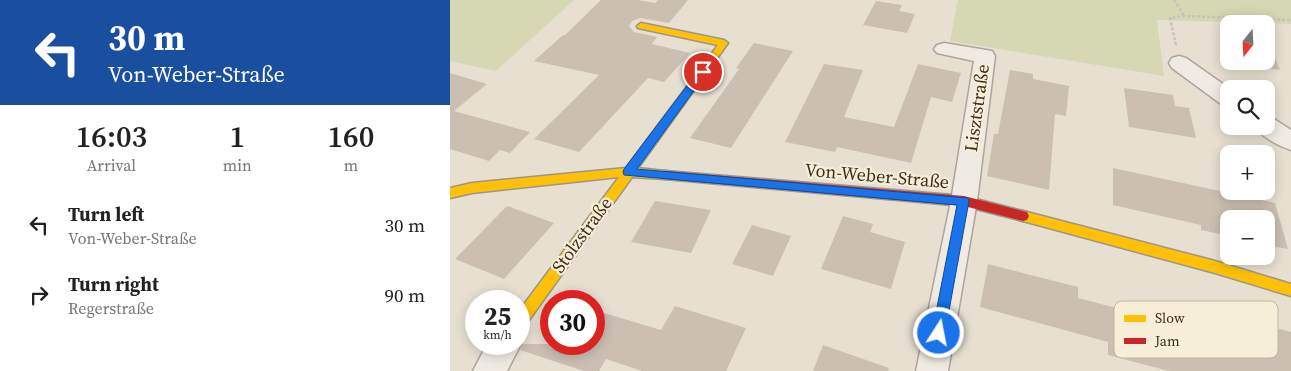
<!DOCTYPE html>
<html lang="en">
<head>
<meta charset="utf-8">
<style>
  body { margin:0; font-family:"Source Serif 4",serif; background:#f2f2f2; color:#222; height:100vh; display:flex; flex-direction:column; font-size:19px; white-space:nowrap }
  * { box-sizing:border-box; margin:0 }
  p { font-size:16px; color:#767676 }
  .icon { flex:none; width:28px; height:28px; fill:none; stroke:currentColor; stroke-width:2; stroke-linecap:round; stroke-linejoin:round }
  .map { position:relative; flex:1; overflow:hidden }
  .drawer { display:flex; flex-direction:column; background:#fff; width:450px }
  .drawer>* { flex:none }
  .banner { background:#1a4fa0; color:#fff; overflow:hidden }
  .needle { width:32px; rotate:198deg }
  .buttons { position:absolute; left:770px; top:15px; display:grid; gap:10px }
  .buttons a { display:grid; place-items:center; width:55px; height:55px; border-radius:10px; background:#fff; box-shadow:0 2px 12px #0003; font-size:25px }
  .speed { position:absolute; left:15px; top:290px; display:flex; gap:10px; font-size:25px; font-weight:700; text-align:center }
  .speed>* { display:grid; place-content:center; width:65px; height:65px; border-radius:50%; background:#fff; box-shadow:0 2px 12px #0003; line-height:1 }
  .speed small { font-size:12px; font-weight:400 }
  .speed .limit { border:8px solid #d22; background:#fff; color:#111 }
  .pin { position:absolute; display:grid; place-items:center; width:42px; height:42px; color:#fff; margin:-21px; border:2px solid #fff; border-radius:50%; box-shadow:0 1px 5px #0007 }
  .me { position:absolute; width:55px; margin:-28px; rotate:11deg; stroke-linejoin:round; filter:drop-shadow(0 0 4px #0008) }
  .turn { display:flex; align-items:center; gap:18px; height:105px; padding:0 25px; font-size:22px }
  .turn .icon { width:65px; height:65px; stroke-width:2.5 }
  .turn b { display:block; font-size:35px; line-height:42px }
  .eta { display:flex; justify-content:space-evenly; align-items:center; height:85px; text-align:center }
  .eta b { font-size:30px; font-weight:600; line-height:35px }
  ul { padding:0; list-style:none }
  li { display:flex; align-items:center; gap:15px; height:70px; padding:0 25px }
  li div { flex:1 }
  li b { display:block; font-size:19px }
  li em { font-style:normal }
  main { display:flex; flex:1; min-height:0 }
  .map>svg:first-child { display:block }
</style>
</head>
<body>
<main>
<section class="drawer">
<div class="banner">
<div class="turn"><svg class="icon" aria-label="left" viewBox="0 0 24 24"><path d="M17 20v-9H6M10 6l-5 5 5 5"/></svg><div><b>30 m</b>Von-Weber-Straße</div></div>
</div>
<div class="eta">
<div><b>16:03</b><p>Arrival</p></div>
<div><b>1</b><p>min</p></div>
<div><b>160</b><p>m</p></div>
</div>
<ul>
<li><svg class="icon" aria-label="left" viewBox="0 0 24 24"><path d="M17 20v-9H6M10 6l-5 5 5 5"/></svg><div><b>Turn left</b><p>Von-Weber-Straße</p></div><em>30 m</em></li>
<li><svg class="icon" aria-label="right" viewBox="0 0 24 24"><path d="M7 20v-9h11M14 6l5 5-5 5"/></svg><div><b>Turn right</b><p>Regerstraße</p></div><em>90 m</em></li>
</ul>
</section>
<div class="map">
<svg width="841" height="371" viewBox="0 0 841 371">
  <rect width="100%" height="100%" fill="#e7e0d1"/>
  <g fill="#d6d7b3">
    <path d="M0,0h124l-78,71 -46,-10z"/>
    <path d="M508,0h333v24l-134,-4 7,56 -214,-35z"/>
  </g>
  <g fill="#cbbfb2">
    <path d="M151,0h37l17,3 3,-3h30l-19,23 -29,-5 -8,3 -3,5 5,6 23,5 -5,7 38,9 -26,29 -16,-4 -69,74 -45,-13 65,-64 -65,-14 29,-26h2z"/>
    <path d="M426,1l26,4 -3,6 16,3 -8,19 -44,-8z"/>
    <path d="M771,41l8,1v19h37v-14l5,1 9,22 -52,-7z"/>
    <path d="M304,43l39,8 -62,97 -41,-10 49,-69 -3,-1z"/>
    <path d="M374,64l39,6 -19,47 50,10 24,-63 43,9 -9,29 -21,-5 -20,66 -74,-16 -2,5 -50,-10z"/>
    <path d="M560,70l23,4v5l36,7 -3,30 -11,-2 -6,76 -62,-14 7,-42h4z"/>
    <path d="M0,73l37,11 -33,27 76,21 -20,21 -10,-3 -11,11 -39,-12z"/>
    <path d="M674,88l49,7 2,11 14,2 7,30 -67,-11z"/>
    <path d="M663,168l162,35 13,46 -22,-4v-26h-37v17l-28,-6v-5l-88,-20z"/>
    <path d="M205,201l56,9 -20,43 -60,-11z"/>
    <path d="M57,206l47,17 -50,56 -49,-20z"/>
    <path d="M393,216l30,8 -3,8 35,10 -14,47 -70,-20z"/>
    <path d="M302,225l39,11 -18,40 -41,-12z"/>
    <path d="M538,264l90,23v11l158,41 -3,-22 58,15v39h-122l-61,-16v-13l-128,-35z"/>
    <path d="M225,306l71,22 -20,43h-84l-36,-12 -7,12h-15l-64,-21 3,-6h71v-34l67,20z"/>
    <path d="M373,345l66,23 -1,3h-75z"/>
  </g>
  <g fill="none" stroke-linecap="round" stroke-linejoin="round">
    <g stroke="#ada599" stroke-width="3">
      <g id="street">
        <path d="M494,43l48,8 3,5 -18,145 -29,170h-32l35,-170 23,-140 -37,-8 -3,-4 3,-4z"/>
        <path d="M729,56l7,2 44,31 -1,18 -8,-3 -49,-36 -3,-5 3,-5z"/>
        <path d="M816,117l8,2 17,11v20c-12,-4 -30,-13 -36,-24h11z"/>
        <path d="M69,340l2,4 -14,27h-34l14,-27h32z"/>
      </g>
    </g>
    <g stroke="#9c958a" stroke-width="3">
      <g id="slow">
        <path d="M191,23l83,17 4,3 -90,125 27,3 4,1 2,3 -2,3 -4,1 -33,-2 -108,150 -5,2v-18l100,-134 -147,16 -22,5v-10l22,-5 154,-15 92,-123 -80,-17 -1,-2z"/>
        <path d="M573,211l192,50 76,23v12l-76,-23 -192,-52 -4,-1 -2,-4 2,-4z"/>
      </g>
    </g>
    <g stroke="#9c958a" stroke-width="3">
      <path id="jam" d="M215,171l299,25 59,15 4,1 2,4 -2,4 -4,1 -59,-15 -299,-27 -4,-1 -2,-3 2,-3z"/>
    </g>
    <g stroke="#c8c2b9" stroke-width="2.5" stroke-dasharray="3 2" stroke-linecap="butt">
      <path d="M724,0l10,16"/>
      <path d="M726,45l-6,-27 14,-2 107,4"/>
    </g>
    <use href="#street" fill="#efebe3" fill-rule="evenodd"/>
    <use href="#slow" fill="#ffc107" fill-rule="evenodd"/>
    <use href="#jam" fill="#c62828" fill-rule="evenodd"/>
  </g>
  <path fill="#1a73e8" stroke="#114b97" d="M253,69l3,1v4l-69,95 331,29 1,3 -25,137 -5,2 -5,-2 -2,-5 25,-128 -333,-30 -1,-3 1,-3 75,-99z"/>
  <g text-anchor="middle" stroke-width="4.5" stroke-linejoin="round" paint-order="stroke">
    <g font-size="18" fill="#3d2e20" stroke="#f7eed8">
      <text transform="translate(527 108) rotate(-82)" y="6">Lisztstraße</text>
      <text transform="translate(427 176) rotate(5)" y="6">Von-Weber-Straße</text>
      <text transform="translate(132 235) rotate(-54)" y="6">Stolzstraße</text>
    </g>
  </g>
  <rect x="664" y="301" width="164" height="57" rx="8" fill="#f7eed8" stroke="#bfb4a1" stroke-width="1"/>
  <rect x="674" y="315" width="22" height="7" fill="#ffc107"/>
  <rect x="674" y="338" width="22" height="6" fill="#c62828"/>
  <g font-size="14" fill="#3d2e20">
    <text x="705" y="323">Slow</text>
    <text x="705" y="346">Jam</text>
  </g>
</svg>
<div class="buttons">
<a><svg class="needle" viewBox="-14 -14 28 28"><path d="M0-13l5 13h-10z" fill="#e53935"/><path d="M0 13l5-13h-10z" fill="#767676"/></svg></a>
<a><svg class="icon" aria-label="search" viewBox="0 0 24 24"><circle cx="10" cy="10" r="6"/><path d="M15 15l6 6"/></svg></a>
<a>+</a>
<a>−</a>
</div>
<div class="speed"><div>25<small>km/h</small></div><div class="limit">30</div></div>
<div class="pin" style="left:253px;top:72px;background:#d93025"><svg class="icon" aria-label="arrive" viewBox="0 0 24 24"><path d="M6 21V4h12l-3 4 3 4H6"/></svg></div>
<svg class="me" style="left:489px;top:333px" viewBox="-20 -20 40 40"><circle r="17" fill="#1a73e8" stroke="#fff" stroke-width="3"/><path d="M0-11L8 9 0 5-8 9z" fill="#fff"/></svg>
</div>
</main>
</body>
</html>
